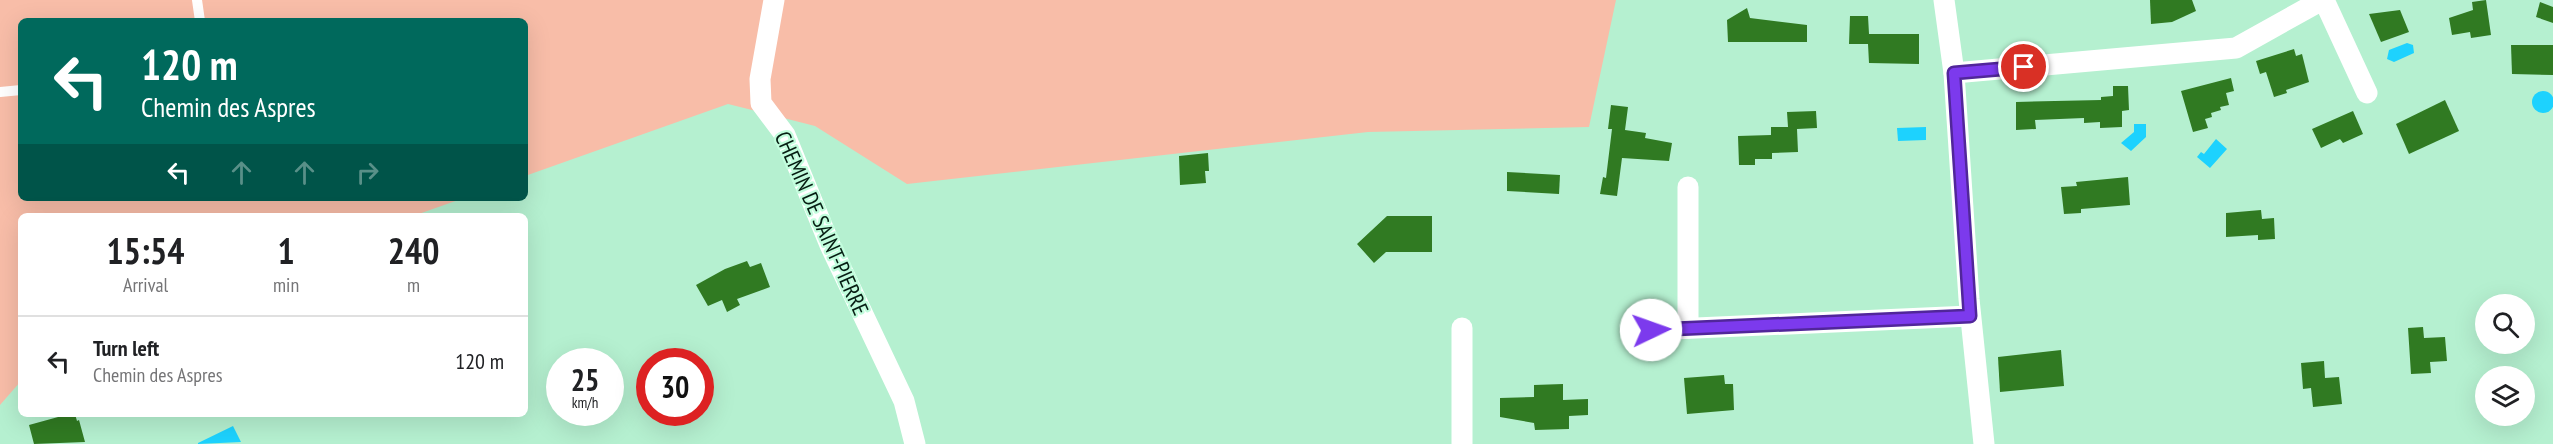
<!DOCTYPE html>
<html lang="en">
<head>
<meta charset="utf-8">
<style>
  body { margin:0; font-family:"PT Sans Narrow",sans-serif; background:#f2f2f2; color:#202124; height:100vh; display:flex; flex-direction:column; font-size:22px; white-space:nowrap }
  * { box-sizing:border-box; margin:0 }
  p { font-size:20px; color:#757577 }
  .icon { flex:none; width:33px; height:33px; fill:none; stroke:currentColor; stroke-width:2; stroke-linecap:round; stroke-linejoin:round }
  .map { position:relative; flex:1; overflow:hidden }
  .sheet { position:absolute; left:18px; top:213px; width:510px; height:204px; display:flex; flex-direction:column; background:#fff; border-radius:9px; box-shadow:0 6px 24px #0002 }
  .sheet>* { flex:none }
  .guide { position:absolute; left:18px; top:18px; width:510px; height:183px; border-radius:9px; box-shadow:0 6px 24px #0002; background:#00695c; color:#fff; overflow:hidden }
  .fabs { position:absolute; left:2475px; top:294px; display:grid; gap:12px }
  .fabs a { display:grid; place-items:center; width:60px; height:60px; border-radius:50%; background:#fff; box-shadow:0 6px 24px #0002; font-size:30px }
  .speed { position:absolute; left:546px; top:348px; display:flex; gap:12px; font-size:30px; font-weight:700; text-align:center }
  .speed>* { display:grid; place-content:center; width:78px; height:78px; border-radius:50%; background:#fff; box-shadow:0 6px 24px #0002; line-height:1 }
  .speed small { font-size:15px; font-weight:400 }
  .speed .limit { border:9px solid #d22; background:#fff; color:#111 }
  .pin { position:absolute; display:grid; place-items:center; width:51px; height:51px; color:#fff; margin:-26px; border:3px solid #fff; border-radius:50%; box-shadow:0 2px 6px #0007 }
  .me { position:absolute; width:66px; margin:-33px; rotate:87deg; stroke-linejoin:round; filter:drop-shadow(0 0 4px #0008) }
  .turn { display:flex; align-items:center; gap:21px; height:126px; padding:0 24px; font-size:27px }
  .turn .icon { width:78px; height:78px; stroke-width:2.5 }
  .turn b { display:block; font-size:42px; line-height:51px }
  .lanes { display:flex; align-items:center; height:57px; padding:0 24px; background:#0003; justify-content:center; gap:30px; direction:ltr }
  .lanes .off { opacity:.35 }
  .eta { display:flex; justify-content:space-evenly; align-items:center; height:102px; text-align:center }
  .eta b { font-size:36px; font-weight:600; line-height:42px }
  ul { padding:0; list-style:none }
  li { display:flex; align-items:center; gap:18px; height:90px; padding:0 24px; border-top:2px solid #e0e0e0 }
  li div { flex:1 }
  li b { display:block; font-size:22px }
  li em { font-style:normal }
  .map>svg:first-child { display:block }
</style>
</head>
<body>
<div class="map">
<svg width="2553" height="444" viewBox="0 0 2553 444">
  <rect width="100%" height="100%" fill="#b5f0d0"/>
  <path fill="#f8bda8" d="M0,0h1616l-27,127 -221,5 -461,52 -92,-58 -87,-22 -203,72v-155h-504v177h443l-51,18h-392v165l-21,24z"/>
  <g fill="#1dd2fe">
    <path d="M2407,43l6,2 1,8 -20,9 -7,-3 2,-9z"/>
    <circle cx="2543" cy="102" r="11"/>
    <path d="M2134,124h12v13l-15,14 -10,-8 13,-11z"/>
    <path d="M1926,127v13l-28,1 -1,-13z"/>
    <path d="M2216,139l11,10 -17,19 -13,-11 4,-5 3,2z"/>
    <path d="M233,426l8,16 -43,2v-1z"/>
  </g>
  <g fill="#307a22">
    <path d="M2150,0h42l4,11 -24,11 -21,2z"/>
    <path d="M2486,0l5,35 -20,3 -1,-6 -18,3 -3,-17 24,-8 -1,-8z"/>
    <path d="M2540,2l13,5v16l-17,-6z"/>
    <path d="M1747,8l3,10 57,7v17h-79l-1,-22z"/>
    <path d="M2400,10l9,22 -28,10 -12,-28z"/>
    <path d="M1850,16h18l1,18h50v30l-50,-1 -1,-19h-19z"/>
    <path d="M2511,45h42v30l-41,-1z"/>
    <path d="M2294,49l2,7 6,-2 7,28 -23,8 1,3 -13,4 -8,-25 -6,2 -4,-13z"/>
    <path d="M2231,78l3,13 -8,2 3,12 -9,2 1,3 -10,3 1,4 -7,2 3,9 -15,4 -12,-41z"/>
    <path d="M2113,86h15l1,24 -7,1v16l-22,1v-6l-16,1v-5l-49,2 1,9 -20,1v-28l85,-2v-3l12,-1z"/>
    <path d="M2445,100l14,31 -50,23 -13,-30z"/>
    <path d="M1611,105l17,2 -3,23 21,3 -1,5 27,5 -3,18 -47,-3 -5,38 -17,-2 3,-17 3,1 6,-49h-4z"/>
    <path d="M1816,111l1,17 -20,1 1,23 -26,1v6h-17v6h-16l-1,-29 33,-1v-8h17l-1,-15z"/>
    <path d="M2353,111l10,23 -20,9 -3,-4 -19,9 -9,-19z"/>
    <path d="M1208,153l1,18h-4l1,12 -26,2 -1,-29z"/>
    <path d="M1507,172l53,3 -1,19 -52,-3z"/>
    <path d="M2128,177l2,28 -49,4v4l-17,1 -3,-27 16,-1 -1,-4z"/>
    <path d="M2261,210l1,9 12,-1 1,21 -17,1v-5l-32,2v-24z"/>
    <path d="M1387,216h45v36h-46l-12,11 -17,-19z"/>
    <path d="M747,261l3,6 11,-4 9,24 -33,12 3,6 -13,7 -5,-12 -14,6 -12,-21 29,-16z"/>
    <path d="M2423,327l1,11 21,-1 2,24 -17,1 1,11 -20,1 -3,-46z"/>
    <path d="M2061,350l3,36 -64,6 -2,-35z"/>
    <path d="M2324,361l1,17 14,-1 3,27 -29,3 -2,-19 -8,1 -2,-26z"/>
    <path d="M1724,375l1,9h8l1,26 -47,4 -3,-36z"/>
    <path d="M1563,384v16l25,-1v16l-19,1v13l-34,1 -1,-7 -34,-6v-19l34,-1v-12z"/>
    <path d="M69,414h6l2,7 2,-1 6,22 -51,2 -5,-19z"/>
  </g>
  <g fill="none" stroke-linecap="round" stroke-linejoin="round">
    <g stroke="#fff" stroke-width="10">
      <path d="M197,0l3,21"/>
      <path d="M0,92l21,-2"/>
    </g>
    <g stroke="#fff" stroke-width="21">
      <path d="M774,0l-14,79 1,24 24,32 45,110 74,156 11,43"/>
      <path d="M1944,0l10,73 15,226 15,145"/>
      <path d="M2324,0l43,93"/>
      <path d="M1954,73l282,-25 86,-48"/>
      <path d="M1688,328v-141"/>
      <path d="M1651,330l319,-14"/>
      <path d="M1462,444v-116"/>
    </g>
  </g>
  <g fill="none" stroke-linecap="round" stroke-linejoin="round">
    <g stroke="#51269a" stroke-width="15">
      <path id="route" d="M1651,330l319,-14 -16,-243 70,-6"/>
    </g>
    <use href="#route" stroke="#7c3aed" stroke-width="10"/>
  </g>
  <g text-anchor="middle" stroke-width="4.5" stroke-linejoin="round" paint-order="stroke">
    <g font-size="22" fill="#061d12" stroke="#c2fddd">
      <text transform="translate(822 223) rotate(66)" y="8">CHEMIN DE SAINT-PIERRE</text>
    </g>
  </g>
</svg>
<div class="fabs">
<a><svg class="icon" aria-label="search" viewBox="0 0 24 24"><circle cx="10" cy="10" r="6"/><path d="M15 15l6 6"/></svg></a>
<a><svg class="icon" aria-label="layers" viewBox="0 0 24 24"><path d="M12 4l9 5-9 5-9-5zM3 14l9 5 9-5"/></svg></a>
</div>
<div class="speed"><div>25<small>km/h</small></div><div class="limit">30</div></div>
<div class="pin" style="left:2024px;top:67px;background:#d93025"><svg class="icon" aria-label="arrive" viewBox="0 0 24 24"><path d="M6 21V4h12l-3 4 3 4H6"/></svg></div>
<svg class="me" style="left:1651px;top:330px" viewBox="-20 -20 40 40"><circle r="19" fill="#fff"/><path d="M0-13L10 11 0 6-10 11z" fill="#7c3aed"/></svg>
<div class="guide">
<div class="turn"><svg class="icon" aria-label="left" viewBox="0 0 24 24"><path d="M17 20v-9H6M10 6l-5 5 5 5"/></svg><div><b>120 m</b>Chemin des Aspres</div></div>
<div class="lanes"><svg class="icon" aria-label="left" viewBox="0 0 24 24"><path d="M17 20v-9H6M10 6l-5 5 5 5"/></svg><svg class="icon off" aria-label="ahead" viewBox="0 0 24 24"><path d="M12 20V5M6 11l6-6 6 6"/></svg><svg class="icon off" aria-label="ahead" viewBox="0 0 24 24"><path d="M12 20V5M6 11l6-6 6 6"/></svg><svg class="icon off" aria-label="right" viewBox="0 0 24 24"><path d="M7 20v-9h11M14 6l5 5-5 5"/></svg></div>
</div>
<section class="sheet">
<div class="eta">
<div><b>15:54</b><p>Arrival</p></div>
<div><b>1</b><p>min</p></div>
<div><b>240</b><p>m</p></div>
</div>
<ul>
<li><svg class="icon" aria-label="left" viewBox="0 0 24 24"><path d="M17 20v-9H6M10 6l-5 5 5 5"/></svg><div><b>Turn left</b><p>Chemin des Aspres</p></div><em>120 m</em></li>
</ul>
</section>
</div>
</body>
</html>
